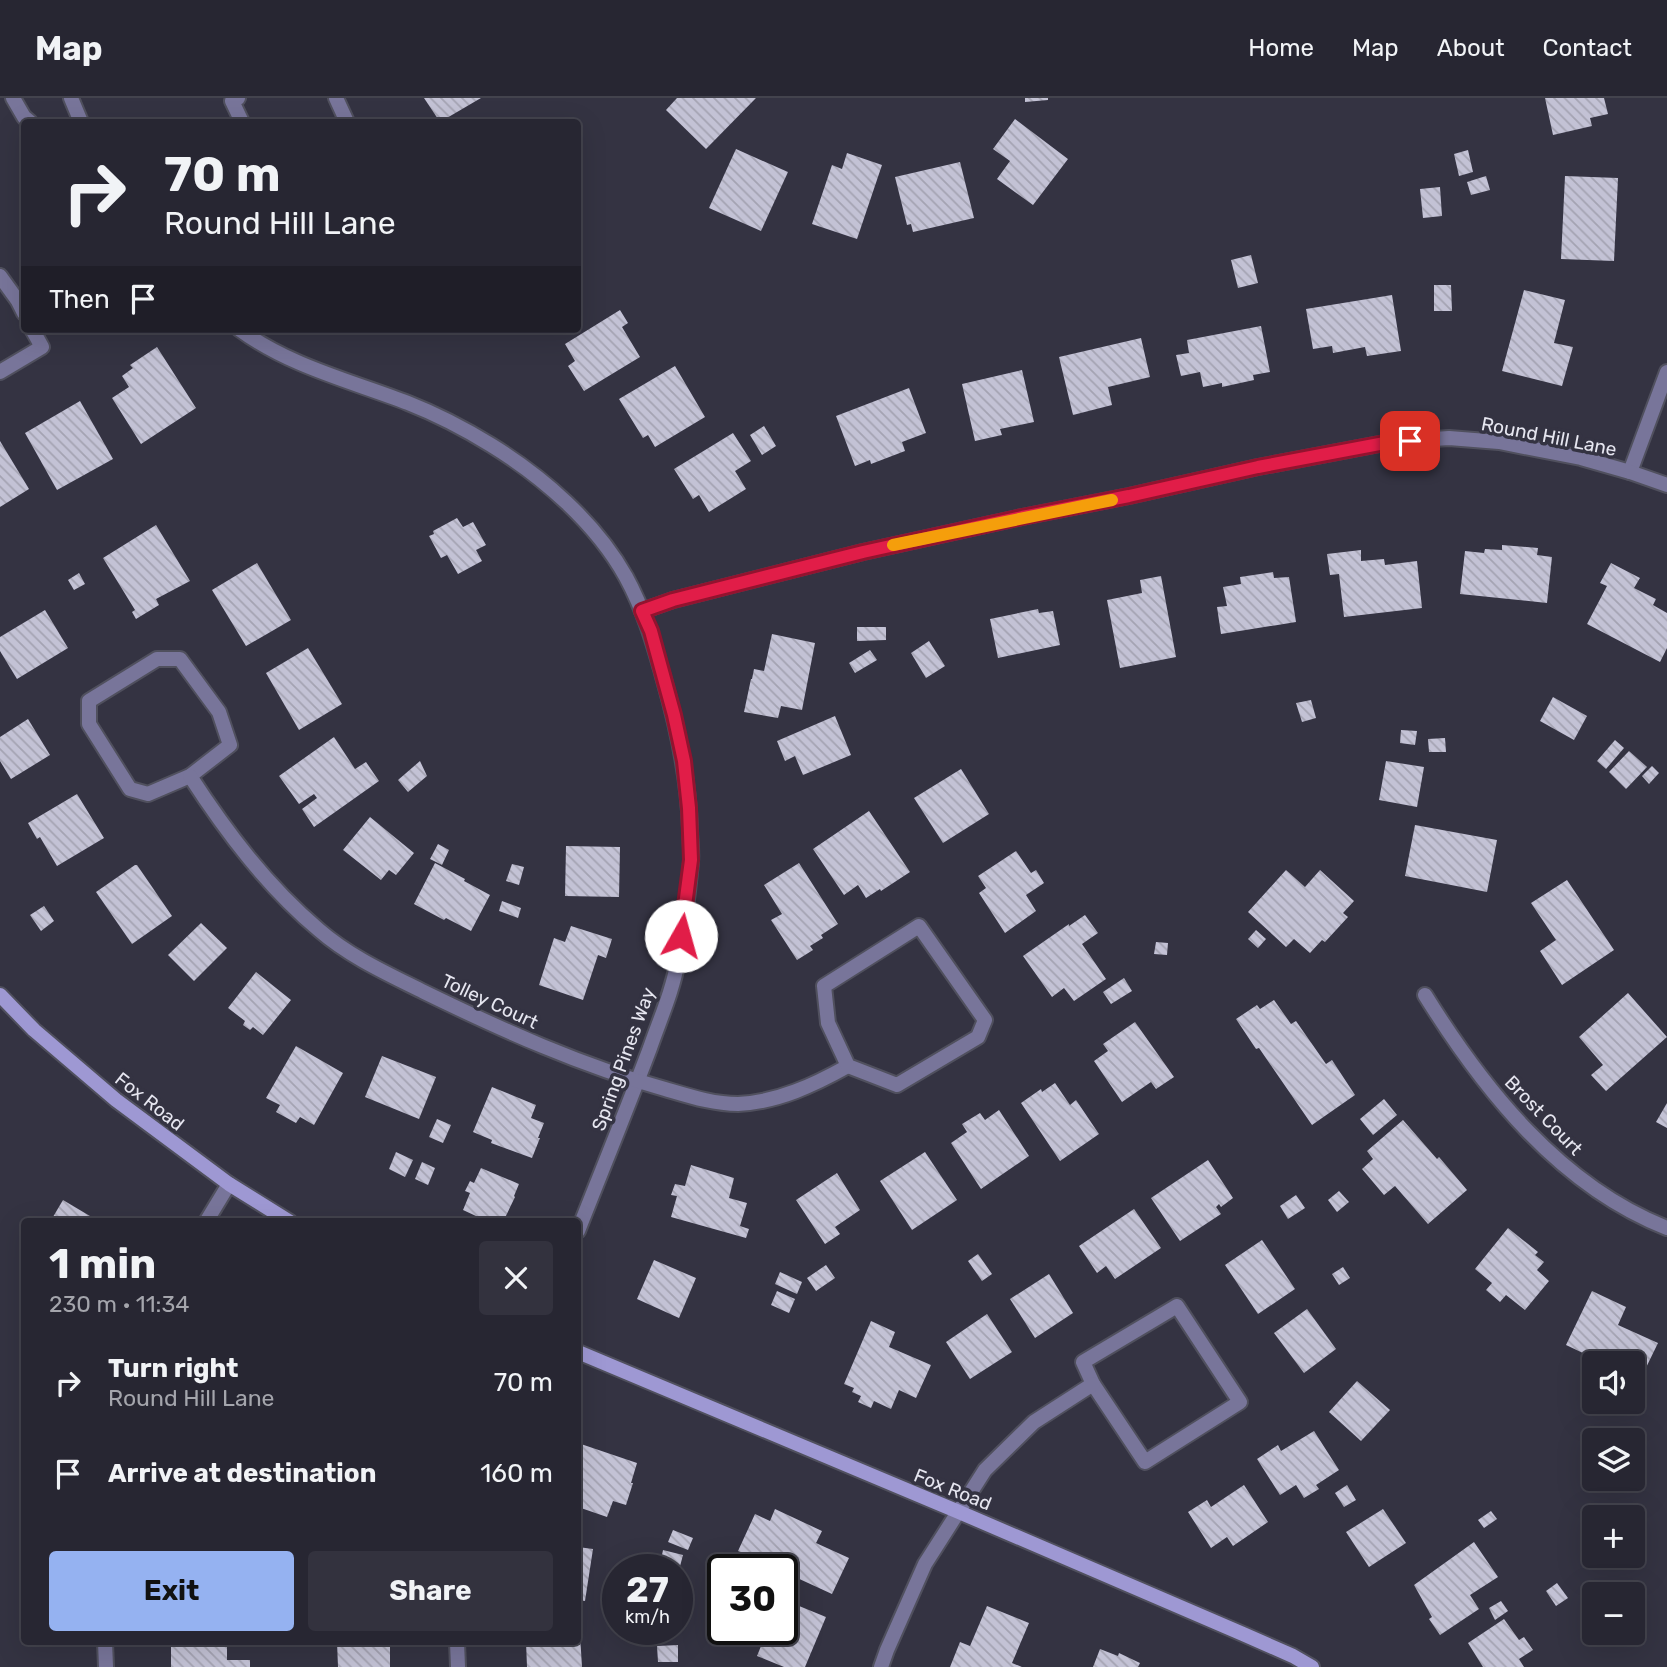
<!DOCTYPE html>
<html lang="en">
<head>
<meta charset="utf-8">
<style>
  body { margin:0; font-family:Rubik,sans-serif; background:#33323e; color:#f1f3f6; height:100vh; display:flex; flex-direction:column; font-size:26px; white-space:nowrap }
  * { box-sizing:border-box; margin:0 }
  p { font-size:23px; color:#a4a5ac }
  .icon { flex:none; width:38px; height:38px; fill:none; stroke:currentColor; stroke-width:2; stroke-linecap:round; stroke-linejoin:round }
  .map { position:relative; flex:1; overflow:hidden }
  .details { position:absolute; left:21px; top:1120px; width:560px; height:427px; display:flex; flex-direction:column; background:#272632; border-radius:7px; box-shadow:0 7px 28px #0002,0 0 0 2px #43434d }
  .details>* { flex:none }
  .banner { position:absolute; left:21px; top:21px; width:560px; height:214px; border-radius:7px; box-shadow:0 7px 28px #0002,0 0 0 2px #43434d; background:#272632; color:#f1f3f6; overflow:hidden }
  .buttons { position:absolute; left:1582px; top:1253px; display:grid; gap:14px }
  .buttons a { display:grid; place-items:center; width:63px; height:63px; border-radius:7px; background:#272632; box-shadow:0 7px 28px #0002,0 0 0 2px #43434d; font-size:35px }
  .speed { position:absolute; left:602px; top:1456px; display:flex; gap:14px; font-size:35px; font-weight:700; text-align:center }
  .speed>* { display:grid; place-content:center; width:91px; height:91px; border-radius:50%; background:#272632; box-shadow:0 7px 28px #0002,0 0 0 2px #43434d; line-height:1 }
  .speed small { font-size:18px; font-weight:400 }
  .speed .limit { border:4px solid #111; border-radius:10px; background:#fff; color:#111 }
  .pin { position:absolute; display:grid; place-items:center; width:60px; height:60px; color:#fff; margin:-30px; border-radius:14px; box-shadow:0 4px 10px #0006 }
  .me { position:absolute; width:77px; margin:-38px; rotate:7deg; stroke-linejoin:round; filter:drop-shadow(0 0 5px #0008) }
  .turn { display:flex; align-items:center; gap:24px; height:147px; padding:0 28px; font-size:32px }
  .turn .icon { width:91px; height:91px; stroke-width:2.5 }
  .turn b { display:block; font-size:49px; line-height:60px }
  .then { display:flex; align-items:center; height:66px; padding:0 28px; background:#0003; gap:14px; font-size:26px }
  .round { display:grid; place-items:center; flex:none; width:74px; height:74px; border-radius:7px; background:#33323e }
  .overview { display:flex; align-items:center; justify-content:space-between; height:119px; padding:0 28px }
  h1 { font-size:42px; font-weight:700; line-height:52px }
  .action { display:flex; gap:14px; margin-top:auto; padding:14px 28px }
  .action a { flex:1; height:80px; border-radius:7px; background:#95b2f1; color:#111; font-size:28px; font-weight:700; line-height:80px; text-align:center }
  .action a+a { background:#33323e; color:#f1f3f6 }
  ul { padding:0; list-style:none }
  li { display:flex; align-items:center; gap:21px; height:91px; padding:0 28px }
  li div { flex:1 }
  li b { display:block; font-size:26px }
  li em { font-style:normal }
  header { display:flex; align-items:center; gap:42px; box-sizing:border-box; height:98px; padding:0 35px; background:#272632; border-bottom:2px solid #43434d }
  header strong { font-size:33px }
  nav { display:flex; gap:38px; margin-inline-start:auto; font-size:24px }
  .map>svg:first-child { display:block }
</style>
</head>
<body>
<header>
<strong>Map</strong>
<nav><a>Home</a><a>Map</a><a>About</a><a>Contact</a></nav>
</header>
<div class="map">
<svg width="1667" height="1569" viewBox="0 0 1667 1569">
  <defs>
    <pattern id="building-back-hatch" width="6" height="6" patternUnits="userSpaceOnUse" patternTransform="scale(1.75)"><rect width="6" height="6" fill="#c3c2d5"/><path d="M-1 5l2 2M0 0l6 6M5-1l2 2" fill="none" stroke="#a4a3b2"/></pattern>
  </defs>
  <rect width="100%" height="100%" fill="#343342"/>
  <g fill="url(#building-back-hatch)">
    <path d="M424,0h57l-41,24z"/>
    <path d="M677,0h79l-50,51 -40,-39z"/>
    <path d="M1025,0h23v2l-23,2z"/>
    <path d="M1545,0h59l4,16 -18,4 2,8 -39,9z"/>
    <path d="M1015,21l53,40 -35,46 -36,-26 13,-18 -17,-12z"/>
    <path d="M736,51l52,23 -27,59 -52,-23z"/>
    <path d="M1468,52l5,22 -14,4 -5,-22z"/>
    <path d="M847,55l35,12 -25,74 -45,-15 20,-59 10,4z"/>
    <path d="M960,64l14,56 -61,14 -2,-8 -4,1 -12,-48z"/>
    <path d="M1486,78l4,14 -19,5 -4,-13z"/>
    <path d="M1565,78l53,2 -4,83 -53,-2z"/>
    <path d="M1440,89l2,29 -19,2 -3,-29z"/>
    <path d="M1251,157l7,28 -20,5 -7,-28z"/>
    <path d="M1434,187h17l1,26h-18z"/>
    <path d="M1524,192l41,10 -11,43 19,4 -11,39 -60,-15z"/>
    <path d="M1392,197l9,56 -34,5 -2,-9 -32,6 -1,-7 -19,3 -7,-40z"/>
    <path d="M620,212l8,13 -6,4 18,30 -56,34 -16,-25 7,-5 -10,-17z"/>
    <path d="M1261,228l9,46 -17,3 1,5 -32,7v-4l-19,4 -3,-15 -19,4 -5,-21 13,-2 -2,-13z"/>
    <path d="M1141,240l9,39 -42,10 4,18 -39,10 -14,-58z"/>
    <path d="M157,249l39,61 -55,36 -29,-46 17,-11 -7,-11 11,-8 -3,-3z"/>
    <path d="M675,268l30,51 -50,30 -7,-12 -5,3 -24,-39z"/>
    <path d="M1022,272l12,52 -34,7 2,6 -27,6 -13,-57z"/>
    <path d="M909,290l17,45 -24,9 3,9 -34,13 -1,-4 -15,6 -19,-50z"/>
    <path d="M80,303l33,58 -56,31 -32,-57z"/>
    <path d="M764,328l12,20 -14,9 -12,-20z"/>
    <path d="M733,335l18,28 -16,10 11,18 -37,23 -10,-17 -6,4 -19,-30z"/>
    <path d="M0,343l29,48 -29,18z"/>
    <path d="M457,420l6,9 10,-5 13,23 -10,5 6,11 -24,13 -11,-19 -6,3 -12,-22 5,-2 -1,-3z"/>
    <path d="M156,427l34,56 -34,18 3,6 -23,14 -4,-7 3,-2 -32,-52z"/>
    <path d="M1502,447l36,3 -1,7 15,2 -5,46 -87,-9 5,-43 19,2 1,-4 17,1z"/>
    <path d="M1361,452v11l23,-2 1,6 32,-4 5,47 -78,9 -5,-43 -9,1 -3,-21z"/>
    <path d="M257,465l34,57 -45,26 -34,-56z"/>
    <path d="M1611,465l29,15 -6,10 22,11 -3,6 14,8v35l-7,14 -73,-38 20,-38 -7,-3z"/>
    <path d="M1273,474l1,6 15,-1 7,45 -75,12 -4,-27 10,-1 -4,-19 18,-3 -1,-7z"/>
    <path d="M79,475l6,11 -11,6 -6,-10z"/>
    <path d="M1161,478l15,81 -56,11 -13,-68 35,-7 -2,-13z"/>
    <path d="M1038,511l1,4 14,-2 7,34 -62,13 -8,-39z"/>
    <path d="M45,512l23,38 -51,31 -17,-28v-14z"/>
    <path d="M857,529h29v13l-29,1z"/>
    <path d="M772,536l43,9 -13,67 -21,-4 -3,12 -34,-6 7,-33h1l2,-10 10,2z"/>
    <path d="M929,543l16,25 -19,12 -15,-25z"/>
    <path d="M308,550l34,56 -43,26 -33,-57z"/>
    <path d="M870,552l7,10 -22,13 -6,-10z"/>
    <path d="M1553,599l34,19 -13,24 -34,-19z"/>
    <path d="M1311,602l5,18 -14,4 -6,-19z"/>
    <path d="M835,618l16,39 -48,20 -8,-19 -10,5 -8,-20z"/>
    <path d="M28,621l22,36 -39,24 -11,-18v-24z"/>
    <path d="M1401,632l16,1 -2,14 -15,-2z"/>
    <path d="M334,639l21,32 11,-7 13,19 -65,46 -12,-18 15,-11 -3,-4 -15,10 -20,-28z"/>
    <path d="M1445,640l1,14h-17l-1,-13z"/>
    <path d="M1615,642l9,8 -18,21 -9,-8z"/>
    <path d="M1629,653l18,16 -21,22 -17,-17z"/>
    <path d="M420,663l7,15 -19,16 -10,-12z"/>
    <path d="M1386,663l38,6 -7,40 -38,-7z"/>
    <path d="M1652,668l7,7 -10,11 -7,-8z"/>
    <path d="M961,671l28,45 -46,29 -29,-45z"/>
    <path d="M77,696l27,44 -47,28 -17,-29 -3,2 -9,-16z"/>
    <path d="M869,713l41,61 -29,19 -1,-2 -14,9 -8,-13 -14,10 -31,-46z"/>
    <path d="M370,719l44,36 -18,22 -7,-5 -8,10 -38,-30z"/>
    <path d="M1415,727l82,15 -10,52 -82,-16z"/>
    <path d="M438,746l11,6 -7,15 -12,-6z"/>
    <path d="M566,748l54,1 -1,50 -54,-1z"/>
    <path d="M1016,753l15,22 5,-3 8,13 -18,12 10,16 -31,22 -26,-40 7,-5 -8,-12z"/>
    <path d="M435,765l30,16 -1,2 26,14 -19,36 -25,-13 -2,2 -30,-16z"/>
    <path d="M799,765l39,61 -17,11 2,3 -13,8 3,4 -16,10 -26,-40 11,-6 -18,-29z"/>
    <path d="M512,766l12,3 -5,18 -13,-4z"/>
    <path d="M135,767h2l35,51 -40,28 -36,-52z"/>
    <path d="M1286,772l19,17 15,-17 34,31 -11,12 5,4 -23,25 -3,-2 -12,13 -16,-14 -8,8 -38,-35z"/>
    <path d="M1567,782l47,70 -52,35 -22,-34 16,-11 -25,-37z"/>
    <path d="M502,803l19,7 -3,10 -19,-7z"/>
    <path d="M44,808l10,15 -13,10 -11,-16z"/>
    <path d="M1085,817l13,18 -16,11 24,35 -32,22 -10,-13 -12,9 -29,-41 46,-32v2z"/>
    <path d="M201,825l26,25 -33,33 -26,-26z"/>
    <path d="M571,828l41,13 -6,19 -8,-3 -15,45 -44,-15 15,-47 11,4z"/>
    <path d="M1256,832l10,9 -8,9 -10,-9z"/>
    <path d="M1156,844l12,1 -1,12 -13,-1z"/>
    <path d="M256,874l35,28 -28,35 -10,-8 -3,3 -7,-5 2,-4 -17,-13z"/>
    <path d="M1124,880l8,13 -21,13 -8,-12z"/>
    <path d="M1628,895l39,44 -61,54 -15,-16 12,-10 -24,-28z"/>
    <path d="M1274,902l17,24 5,-3 30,43 6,-4 23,35 -43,30 -53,-77 -3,1 -20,-30 21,-14 3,4z"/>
    <path d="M1135,924l39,55 -18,12 -5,-7 -29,20 -28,-41 14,-10 -5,-7z"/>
    <path d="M296,948l47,27 -29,52 -14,-8 -4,6 -20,-11 4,-7 -14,-7z"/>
    <path d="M382,958l54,21 -17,42 -54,-22z"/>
    <path d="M1055,985l15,22 6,-5 23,34 -39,27 -39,-58 20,-14 1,3z"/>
    <path d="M492,989l44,18 -5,13 13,5 -6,15h2l-8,20 -41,-15 1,-3 -19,-8z"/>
    <path d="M1384,1001l13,16 -24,20 -13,-16z"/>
    <path d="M1667,1005v25l-11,-6z"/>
    <path d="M999,1012l30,46 -48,33 -30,-46 16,-11 -5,-8 18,-11 5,7z"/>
    <path d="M437,1021l14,6 -8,18 -14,-6z"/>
    <path d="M1403,1022l34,39 2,-2 28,33 -39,34 -33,-38 -11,9 -22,-26 11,-10 -6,-8z"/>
    <path d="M396,1054l17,8 -8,17 -16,-8z"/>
    <path d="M925,1054l32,48 -45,30 -32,-49z"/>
    <path d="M1208,1062l25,38 -12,9 -2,-3 -3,3 5,7 -41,27 -29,-43z"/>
    <path d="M422,1064l13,6 -7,17 -13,-6z"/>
    <path d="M691,1067l43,13 -5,20 18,5 -7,23 9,3 -3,9 -75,-21 6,-21 -6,-1 4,-11 10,2z"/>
    <path d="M481,1070l38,16 -5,12 1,1 -12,25h-14l-26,-12 7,-17 -5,-2 5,-10 4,2z"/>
    <path d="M837,1075l23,37 -25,17 5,7 -15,10 -29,-44z"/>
    <path d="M1339,1093l10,11 -12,10 -9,-12z"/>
    <path d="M1296,1097l9,13 -17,11 -8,-13z"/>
    <path d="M63,1102l37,22h-50z"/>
    <path d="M1134,1111l27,39 -46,31 -9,-13 -9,7 -18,-27z"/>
    <path d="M1508,1130l30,24 -3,3 9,7 -7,8 12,11 -24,29 -19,-15 -6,7 -14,-12 6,-7 -17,-14z"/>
    <path d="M1262,1142l33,49 -37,25 -33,-49z"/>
    <path d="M978,1156l14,20 -10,7 -14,-20z"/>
    <path d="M654,1162l42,18 -17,40 -42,-19z"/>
    <path d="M826,1167l9,13 -19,13 -9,-13z"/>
    <path d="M1343,1169l7,11 -11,7 -7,-11z"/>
    <path d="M780,1174l22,10 -5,12 -22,-10z"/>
    <path d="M1049,1176l24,39 -38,25 -25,-39z"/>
    <path d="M777,1193l18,8 -6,14 -18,-8z"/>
    <path d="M1592,1193l34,16 -8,18 40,18 -18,37 -7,-4v-13h-29l-38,-18z"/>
    <path d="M1307,1211l29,40 -32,24 -30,-40z"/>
    <path d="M987,1216l25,38 -42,27 -24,-37z"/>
    <path d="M871,1223l24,11 -6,15 42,18 -15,33 -17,-8 -8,19 -17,-8 -3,7 -13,-6 3,-6 -9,-4 2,-4 -10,-4z"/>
    <path d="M1357,1283l33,29 -29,31 -32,-29z"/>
    <path d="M1314,1333l25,39 -23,15 3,4 -15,9 -8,-13 -16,10 -23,-36 21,-14 3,6z"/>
    <path d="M578,1345l59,20 -6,20h2l-7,22 -13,-4 -6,16 -29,-10z"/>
    <path d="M1244,1387l24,37 -35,24 -6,-9 -16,11 -23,-36 19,-12 4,7z"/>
    <path d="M1347,1387l9,15 -12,7 -9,-14z"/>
    <path d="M775,1411l47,22 -6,12 33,15 -17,36 -50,-23v-1h-3l-41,-19 17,-37 15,7z"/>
    <path d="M1383,1411l23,34 -37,24 -23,-35z"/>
    <path d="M1491,1413l6,8 -13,9 -6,-8z"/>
    <path d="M673,1432l20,8 -5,12 -20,-8z"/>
    <path d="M1474,1444l24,35 -28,18 9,14 -39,26 -11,-16 3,-2 -18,-32z"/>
    <path d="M578,1449l15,2 -8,52 -7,-1z"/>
    <path d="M663,1452l20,5 -4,15 -19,-5z"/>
    <path d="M1557,1485l11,15 -12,8 -10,-15z"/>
    <path d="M782,1501l44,18 -21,50h-21l-27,-11 11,-27h14z"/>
    <path d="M1501,1503l7,10 -13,9 -6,-12z"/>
    <path d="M987,1508l42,17 -17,40 10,4h-72l10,-25 10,4z"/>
    <path d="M1504,1521l15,21 5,-3 9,13 -14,9 5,8h-41l-15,-24z"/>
    <path d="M663,1531h15l-4,8 -12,-5z"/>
    <path d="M578,1536h2l2,33h-55l-1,-25h52z"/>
    <path d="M171,1544h56v18h23v7h-79z"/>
    <path d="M337,1544h45v4h8v21h-52z"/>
    <path d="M678,1547v17h-20l-1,-16z"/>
    <path d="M1100,1551l18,7 1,-3 21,10 -2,4h-45z"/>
  </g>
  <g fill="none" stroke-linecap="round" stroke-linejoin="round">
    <g stroke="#50505e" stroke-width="18">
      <g id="street">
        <path d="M13,0l11,19 6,5"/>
        <path d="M71,0l10,24"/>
        <path d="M238,0l-6,3 10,21"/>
        <path d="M336,0l11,24"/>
        <path d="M0,178l18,25 6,12"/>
        <path d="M239,231c50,37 112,52 169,74 28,11 57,26 83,42 52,32 105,78 135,132 18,33 28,67 38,103 14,49 24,97 26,148 0,11 2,23 1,34 -3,32 -7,66 -13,98 -5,30 -18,59 -28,88 -23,61 -48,122 -72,183"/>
        <path d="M0,274l42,-25 -10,-18"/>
        <path d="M1630,374l37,-100"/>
        <path d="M642,513l31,-11 190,-48 159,-35 107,-21 129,-29 132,-25 59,-4 50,4 82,16 49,14 37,13"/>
        <path d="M157,561h23l39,53 11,33 -40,31 -42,18 -18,-5 -41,-65v-23z"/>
        <path d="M190,678c37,57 77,110 129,154 31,27 69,44 105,62 78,38 158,74 241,97 24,7 48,15 73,15 40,-2 76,-19 110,-38"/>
        <path d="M919,828l66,94 -7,17 -81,48 -49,-19 -20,-43 -4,-37z"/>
        <path d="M1425,897c59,95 135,191 242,233"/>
        <path d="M206,1124l23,-38"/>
        <path d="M1177,1208l63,96 -95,60 -52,-78 -10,-22z"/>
        <path d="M105,1544l1,25"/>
        <path d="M457,1544l1,25"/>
        <path d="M881,1569l6,-17 38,-86 60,-94 49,-48 59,-38"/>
      </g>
    </g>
    <g stroke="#50505e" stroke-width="18">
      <g id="secondary">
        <path d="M0,897l34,35 82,70 113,84 61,38"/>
        <path d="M578,1254l381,160 284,122 50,22 19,11"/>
      </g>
    </g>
    <use href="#street" stroke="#78759a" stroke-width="14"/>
    <use href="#secondary" stroke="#9e98d3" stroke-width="14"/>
  </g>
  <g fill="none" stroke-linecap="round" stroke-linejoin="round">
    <g stroke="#92132f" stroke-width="18">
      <path id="route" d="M681,838l10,-76 -2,-52 -5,-47 -10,-46 -23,-84 -9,-20 31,-11 190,-48 159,-35 107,-21 129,-29 132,-25 20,-1"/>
    </g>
    <use href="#route" stroke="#e11d48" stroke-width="12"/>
    <path stroke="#f59e0b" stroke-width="12" d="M893,447l219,-45"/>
  </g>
  <g text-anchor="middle" stroke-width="7" stroke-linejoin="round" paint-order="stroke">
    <g font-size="19" fill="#e6e6f0" stroke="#343342">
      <text transform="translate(1549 338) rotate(11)" y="7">Round Hill Lane</text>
      <text transform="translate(490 903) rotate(25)" y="7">Tolley Court</text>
      <text transform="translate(623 961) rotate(-70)" y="7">Spring Pines Way</text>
      <text transform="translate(150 1003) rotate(38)" y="7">Fox Road</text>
      <text transform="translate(1544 1017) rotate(46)" y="7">Brost Court</text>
      <text transform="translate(953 1391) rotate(22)" y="7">Fox Road</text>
    </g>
  </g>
</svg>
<div class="buttons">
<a><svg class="icon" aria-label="sound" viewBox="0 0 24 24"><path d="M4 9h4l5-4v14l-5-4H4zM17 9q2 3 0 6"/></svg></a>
<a><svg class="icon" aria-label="layers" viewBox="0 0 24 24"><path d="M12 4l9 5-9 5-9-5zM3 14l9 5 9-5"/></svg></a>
<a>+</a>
<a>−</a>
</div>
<div class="speed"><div>27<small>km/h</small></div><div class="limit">30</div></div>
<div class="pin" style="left:1410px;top:343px;background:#d93025"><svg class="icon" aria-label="arrive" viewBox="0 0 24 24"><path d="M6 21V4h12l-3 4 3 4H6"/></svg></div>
<svg class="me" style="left:681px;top:838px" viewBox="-20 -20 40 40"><circle r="19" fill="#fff"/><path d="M0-13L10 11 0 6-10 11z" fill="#e11d48"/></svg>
<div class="banner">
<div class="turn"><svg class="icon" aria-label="right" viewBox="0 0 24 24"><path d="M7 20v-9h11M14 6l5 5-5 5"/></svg><div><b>70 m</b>Round Hill Lane</div></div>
<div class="then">Then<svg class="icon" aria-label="arrive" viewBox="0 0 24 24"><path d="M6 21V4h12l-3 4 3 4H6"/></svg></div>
</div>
<section class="details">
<div class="overview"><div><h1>1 min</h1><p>230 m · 11:34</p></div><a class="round"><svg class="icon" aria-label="close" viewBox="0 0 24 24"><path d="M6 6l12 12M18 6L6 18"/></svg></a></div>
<ul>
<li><svg class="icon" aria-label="right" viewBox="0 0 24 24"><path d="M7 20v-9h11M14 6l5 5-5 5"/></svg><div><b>Turn right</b><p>Round Hill Lane</p></div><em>70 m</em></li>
<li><svg class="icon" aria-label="arrive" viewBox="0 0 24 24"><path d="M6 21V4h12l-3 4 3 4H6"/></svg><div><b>Arrive at destination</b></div><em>160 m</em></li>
</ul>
<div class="action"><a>Exit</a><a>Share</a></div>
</section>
</div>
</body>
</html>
